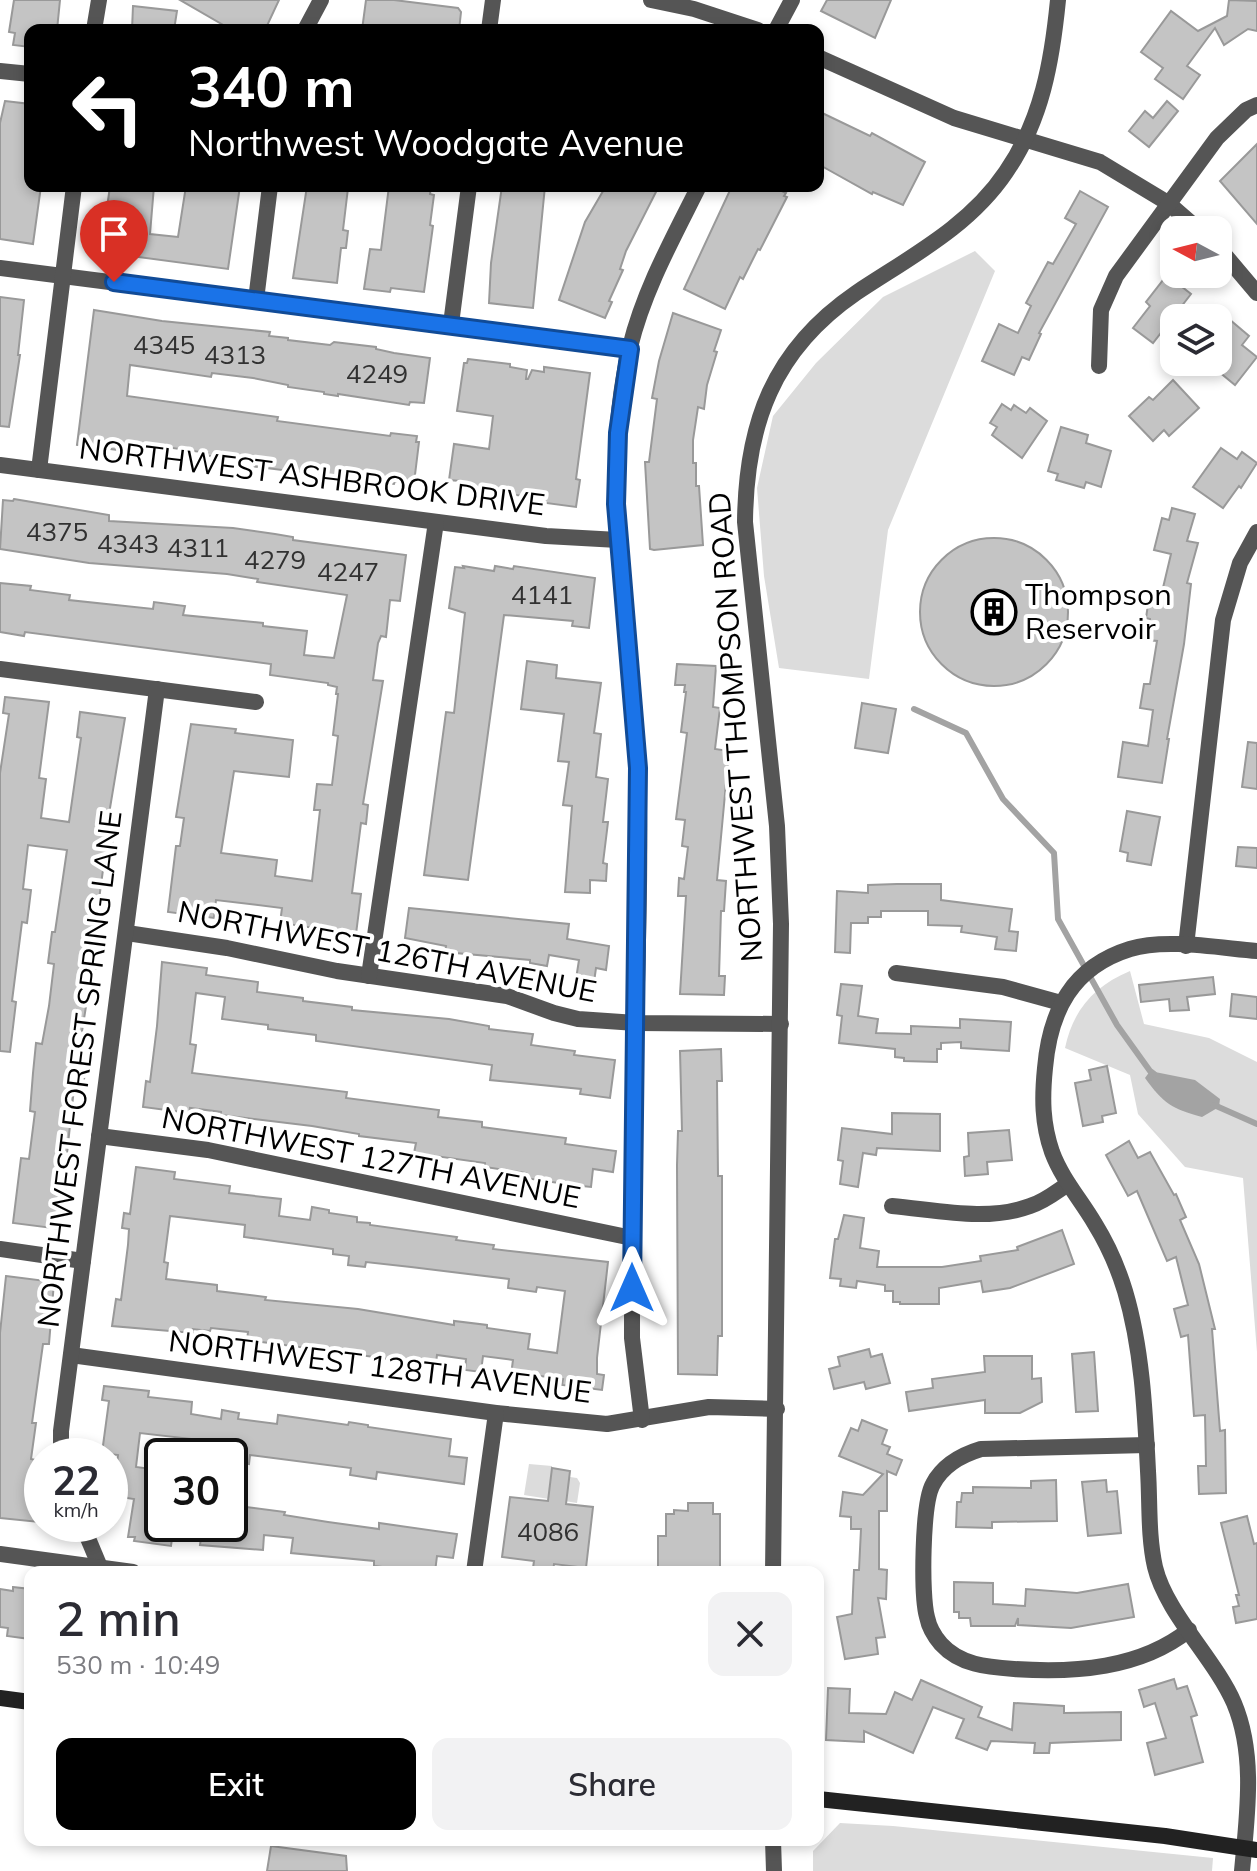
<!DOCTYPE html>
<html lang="en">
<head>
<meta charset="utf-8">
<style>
  body { margin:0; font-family:Mulish,sans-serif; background:#f2f2f3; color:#2b2b33; height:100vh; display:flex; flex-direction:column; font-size:30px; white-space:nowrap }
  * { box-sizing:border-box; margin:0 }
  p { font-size:26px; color:#7c7c81 }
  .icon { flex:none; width:44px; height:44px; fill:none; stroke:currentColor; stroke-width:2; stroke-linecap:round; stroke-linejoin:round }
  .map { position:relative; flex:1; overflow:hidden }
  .details { position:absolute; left:24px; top:1566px; width:800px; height:280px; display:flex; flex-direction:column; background:#fff; border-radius:16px; box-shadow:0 4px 12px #0003 }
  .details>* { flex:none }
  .top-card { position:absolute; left:24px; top:24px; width:800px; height:168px; border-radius:16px; box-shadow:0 4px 12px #0003; background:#000; color:#fff; overflow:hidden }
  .needle { width:52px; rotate:277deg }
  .fabs { position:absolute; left:1160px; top:216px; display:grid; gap:16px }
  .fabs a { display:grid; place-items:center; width:72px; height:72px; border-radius:16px; background:#fff; box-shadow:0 4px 12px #0003; font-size:40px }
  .speed { position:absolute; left:24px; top:1438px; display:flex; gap:16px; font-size:40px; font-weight:700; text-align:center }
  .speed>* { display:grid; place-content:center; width:104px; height:104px; border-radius:50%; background:#fff; box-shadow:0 4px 12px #0003; line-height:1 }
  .speed small { font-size:20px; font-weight:400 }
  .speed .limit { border:4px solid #111; border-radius:12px; background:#fff; color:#111 }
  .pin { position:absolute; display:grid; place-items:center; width:68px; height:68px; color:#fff; margin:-82px -34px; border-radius:50% 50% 50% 0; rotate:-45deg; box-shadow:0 0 8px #0007 }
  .pin .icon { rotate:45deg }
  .me { position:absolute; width:88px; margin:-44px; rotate:0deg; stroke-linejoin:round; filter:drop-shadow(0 0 6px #0008) }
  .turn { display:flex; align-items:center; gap:28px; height:168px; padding:0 32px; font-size:36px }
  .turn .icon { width:104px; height:104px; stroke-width:2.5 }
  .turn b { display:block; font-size:56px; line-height:68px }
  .round { display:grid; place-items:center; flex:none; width:84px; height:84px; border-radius:16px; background:#f2f2f3 }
  .overview { display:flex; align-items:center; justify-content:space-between; height:136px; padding:0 32px }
  h1 { font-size:48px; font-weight:600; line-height:60px }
  .primary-button { display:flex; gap:16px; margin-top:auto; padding:16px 32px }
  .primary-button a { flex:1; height:92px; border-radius:16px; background:#000; color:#fff; font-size:32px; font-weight:600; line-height:92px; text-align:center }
  .primary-button a+a { background:#f2f2f3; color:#2b2b33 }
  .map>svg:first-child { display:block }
</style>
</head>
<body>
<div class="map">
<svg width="1257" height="1871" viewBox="0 0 1257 1871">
  <rect width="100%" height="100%" fill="#fff"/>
  <g fill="#dcdcdc">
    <path d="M975,251l20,20 -107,259 -19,149 -90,-11 -15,-92 -7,-88 16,-72 43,-53 67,-66z"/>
    <path d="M1130,971l14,53 65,14 48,24v290l-14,-174 -58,-11 -47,-53 -8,-39 -65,-27c8,-38 29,-62 65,-77z"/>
    <path d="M529,1464l23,2 -3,33 -25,-4z"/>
    <path d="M570,1477l7,1 3,5 -3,20 -19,-3z"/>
    <path d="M840,1823l53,3 320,32 -1,13h-399v-20z"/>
  </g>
  <path fill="#a3a3a3" d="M1150,1071l45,9 25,19 -1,8 -17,10c-30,-8 -39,-14 -57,-39z"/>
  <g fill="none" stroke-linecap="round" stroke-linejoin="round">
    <g stroke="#a3a3a3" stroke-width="6">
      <path d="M914,709l52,24 37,66 51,54 4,66 59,106 33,46 4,3"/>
      <path d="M1214,1105l43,19"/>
    </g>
  </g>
  <g fill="#c4c4c4" stroke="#999" stroke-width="2" fill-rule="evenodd">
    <path d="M14,0h46l-3,30h-27v17l-17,-2 2,-12 -6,-1z"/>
    <path d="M180,0h99l-14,30h-33z"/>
    <path d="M366,0h28l64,8 3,4 -2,18h-97z"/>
    <path d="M827,0h64l-16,38 -54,-27z"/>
    <path d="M1229,0l28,1v30l-9,-2 -24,16 -9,-17 -28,38 13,9 -17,24 -28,-20 8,-11 -22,-16 30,-41 27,20 29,-15z"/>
    <path d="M133,6l44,5 -3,19h-42z"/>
    <path d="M5,101l25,3v82h11l-8,58 -33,-5v-116z"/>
    <path d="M1167,101l11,10 -29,36 -20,-16 16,-20 8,7z"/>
    <path d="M818,111l52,25 2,-3 53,29 -22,43 -30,-13 -1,2 -54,-30z"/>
    <path d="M1257,144v80l-37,-43z"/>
    <path d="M110,186h44l-4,48 28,3 8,-51h54l-12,83 -127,-17z"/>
    <path d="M307,186l41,2 -5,42 5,1 -2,17h-5l-4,35 -44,-5z"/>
    <path d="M389,186h42l-1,8 4,1 -4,30 3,1 -9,66 -33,-4 -1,4 -26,-3 6,-40 11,1z"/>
    <path d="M502,186h43l-12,122 -44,-5 2,-40z"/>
    <path d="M606,186h53l-33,65 -6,18 3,1 -14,31 3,1 -7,16 -46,-18 26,-78z"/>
    <path d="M732,186h39l15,7 -2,3 3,1 -27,53 -2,-1 -15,30 -3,-2 -15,32 -41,-20z"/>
    <path d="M1080,191l28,16 -69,126 2,1 -12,26 -7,-3 -8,18 -32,-14 17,-37 19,9 13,-27 -5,-3 22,-41 5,2 23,-40 -11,-6z"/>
    <path d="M1167,275l24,19 -38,49 -20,-15 17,-22 -4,-4z"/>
    <path d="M0,297l24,3 -6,55h2l-11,72 -9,-1z"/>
    <path d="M94,310l68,11 108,11 -1,4 19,2v2l42,5 4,-3 42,5v2l18,4 36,5 -6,45 -14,-1 -1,3 -71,-11v2l-14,-2v-2l-36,-5v-2l-35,-7 -41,-5 -1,4 -81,-12 -3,31 151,21 -1,4 113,15 1,-3 26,3 -1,6h3l-5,41 -19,-2 -1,3 -183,-23v-5h-4l1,-3 -42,-6 -1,5 -46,-8v6l-42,-5z"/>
    <path d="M673,313l48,17 -7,21 3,1 -10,33 -3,24 -6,-2 -5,33v23h3v23h3l4,59 -49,5 -4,-1 -5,-87h4l8,-63 -5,-1 7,-37z"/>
    <path d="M1229,319l20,17 -7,9 15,12 -22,28 -17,-14v-39z"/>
    <path d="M468,359l42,5v3l17,3 -1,9h2l4,-9 12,2v-5l46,6 -14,106 4,1 -4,27 -45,-6 1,-4 -73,-9 1,-7 -11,-1 5,-36 35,5 4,-33 -36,-5 7,-48h3z"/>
    <path d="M1173,380l26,28 -30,28 -5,-6 -11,11 -24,-25 20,-19 4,3z"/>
    <path d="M1002,404l9,6 3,-5 12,8 4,-5 17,13 -25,37 -30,-23 5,-8 -7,-4z"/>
    <path d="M1061,427l27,8 -2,8 25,8 -10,36 -15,-5 -2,6 -28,-8 2,-6 -10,-3z"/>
    <path d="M1221,448l16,11 5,-7 15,11 -16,25 -2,-2 -16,22 -30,-21z"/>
    <path d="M14,499l95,16v6l124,7 42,6 18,3v3l113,15 -6,46 -10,-1 -4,37 -5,-1 -3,7 -5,37 10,1 -20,123 5,1 -2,19 -5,-1 -9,70 9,1 -5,40 -76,-11 2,-15 -66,-8 -2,18 -46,-6 8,-66h4l4,-28 -8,-1 15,-93 45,5 -1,4 58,7 -4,37 -55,-6 -13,82 56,7 -2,16 37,5 8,-71h-6l3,-26 15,1 6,-49 -5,-1 5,-41h-2l1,-7 -9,-2v-2l-58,-8 1,-11 -246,-32 -1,4 -24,-4v-49l31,3 -1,4 40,5 -1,5 84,9 1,-7 31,4 -2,9 80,8v3l44,5 -3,24 30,3 13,-63 -90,-13 1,-3 -31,-5 -138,-11 -89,-14 3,-49 10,1z"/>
    <path d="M1172,508l23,6 -8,27 11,2 -11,40 4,1 -7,60 -17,95h2l-7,44 -44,-6 5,-35 25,4 5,-36 -13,-2 4,-24h6l7,-43 -9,-1 2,-21 -4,-1 4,-27 12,1 9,-38 -17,-4 8,-32 7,2z"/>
    <circle cx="994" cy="612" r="74"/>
    <path d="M463,566l31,5 1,-5 18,3 1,-3 81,12 -6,50 -17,-2 1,-5 -69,-6 -36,265 -44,-5 22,-163 8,1 11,-100 -16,-5 6,-41 9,1z"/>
    <path d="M527,661l30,4 -1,13 45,5 -7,50 7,1 -5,43 12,2 -5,43h5l-5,41 4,1 -1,17 -16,-1v13l-25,-1 7,-86 -9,-1 6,-43 -11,-1 6,-47 -43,-5z"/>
    <path d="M677,664l39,2 -3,41 7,1 -5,41 14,2 -12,129 9,1 -2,30h-3l-2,65h6l-1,19 -44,-1 6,-98h-8l1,-18 5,1 4,-32 -6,-1 3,-26 -9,-1 11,-86 -6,-1 5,-40h-2l1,-7h-10z"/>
    <path d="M5,697l44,5 -10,76 7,1 -5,39 28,4 12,-84 -4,-1 3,-25 45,6 -18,108 7,1 -3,29 -6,-1 -5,37 -6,46 5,1 -3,30h-4l-13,81 8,1 -3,29 -9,-1 -9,84 3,1 -9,65 -47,-6 8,-65 8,1 6,-47 -5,-1 3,-38 3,-30 6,1 7,-38 5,-42 -6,-1 4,-31h3l12,-82 -39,-5 -5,44 8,1 -4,33 -5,-1 -10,79 4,1 -6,50 -10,-1v-278l9,-59 -6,-1z"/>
    <path d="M862,703l34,6 -8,44 -33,-5z"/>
    <path d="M1248,742l9,1v46l-15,-2z"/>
    <path d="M1127,811l33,6 -9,48 -24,-4 1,-8 -8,-2z"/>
    <path d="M1238,847l19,1v20l-21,-2z"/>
    <path d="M897,884h44v16l71,9 -3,22 9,1 -2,19 -21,-2 2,-12 -36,-5 1,-6 -34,-1v-14h-47v6h-13v6h-17l-1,30 -15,-1 2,-61 31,2v-8z"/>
    <path d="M409,908l160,16 -2,15 42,7 -3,24 -10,-2 -2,14 -18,-3 3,-19 -30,-5 -2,11 -17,-3v-3l-85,-8 1,-6 -41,-8z"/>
    <path d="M162,962l45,6 -1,7 52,7 -1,10 46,6v3l49,6v3l97,9 40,7v3l44,5 -2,11 44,6 -1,4 41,5 -5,38 -30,-4 1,-5 -91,-9 2,-15 -176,-24v-6l-48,-6v-4l-46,-6 3,-22 -29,-4 -6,51 6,1 -4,28 155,19 -1,6 93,12 -1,7 44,5v5l84,11 -1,6 51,7 -3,21 -20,-3 -2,18 -19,-2 -47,-7 1,-5 -41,-6v-4l-71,-10 2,-10 -57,-7v-2l-47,-8 -91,-11v-3l-31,-4v5l-47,-6 3,-26 4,1 7,-56z"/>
    <path d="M1213,977l2,17 -28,3 2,13 -19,1 -1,-12 -28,3 -2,-17z"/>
    <path d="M841,984l21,2 -4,30 20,3 -2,14 35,1v-8l49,2v-9l51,3 -2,29 -48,-3v-6l-20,1v6h-4v13l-33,-1v-3l-9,-1v-8l-56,-6 3,-27 -5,-1z"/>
    <path d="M1232,994l25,3v22l-27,-3z"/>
    <path d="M721,1049l1,32h-5l1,95h4v160h-4l-1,39 -39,-1 -1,-209 1,-34h4l-2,-80z"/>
    <path d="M1107,1066l9,47 -14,3 1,6 -20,4 -8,-43 16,-3 -2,-10z"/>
    <path d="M892,1113l48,1v37l-63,-3 -1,7 -13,-2 -5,34 -18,-3 3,-23 -5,-1 4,-32 50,6z"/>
    <path d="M1009,1130l3,30 -25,2 1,12 -23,2 -1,-19 5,-1 -1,-23z"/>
    <path d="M1129,1141l9,17 12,-6 24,43 2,-1 10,23 -6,3 19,44 16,65h-3l8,102 5,-1 1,63 -27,1 -1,-28h8l-1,-51 -11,1 -6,-81 -7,2 -7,-28 14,-4 -12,-48 -9,4 -30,-70 -9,5 -22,-41z"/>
    <path d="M136,1167l39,5 -1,7 56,7 -1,7 52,6 -2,17 31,4 2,-13 17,3v3l28,4v5l13,1v2l87,12 -1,3 38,5 -1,4 115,13 -11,96v16l7,1 -2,15 -40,-5 1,-6 -38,-5v3l-14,-2 2,-15 -30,-4 -2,16 -16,-2 1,-11 -29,-4 -1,8 -39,-3 -150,-20 1,-8 -37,-4 -1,3 -17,-2v4l-81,-7 4,-27 5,1 7,-55 1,-16 -7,-1 2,-15 6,1zM170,1216l75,9 -1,12 89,12v5l16,2 -1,9 17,2 1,-5 45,5 98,12 -1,9 28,4 1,-5 28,4 -8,62 -29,-4 2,-15 -43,-6v-3l-33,-4v4l-96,-16 -93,-9 1,-3 -49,-6v-6l-51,-6 2,-16 -4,-1z"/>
    <path d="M844,1215l20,3 -4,30 19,3 -2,16h65l39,-6 -1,-5 38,-6 -1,-3 45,-17 12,34 -64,24 -27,4 -2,-11 -42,7v16h-39v-2h-7v-11h-8v-6l-28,-4 -1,7 -16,-2 1,-7 -11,-1 5,-39h3z"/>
    <path d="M6,1276l48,6 -5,62h-6l-11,79h4l-5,36 9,2 -4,36 6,1 -3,24 -39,-4v-185z"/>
    <path d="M869,1349l2,8 11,-3 8,29 -24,6 -2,-7 -30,7 -5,-20 11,-3 -2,-9z"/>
    <path d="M1094,1352l4,59 -22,1 -4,-58z"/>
    <path d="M984,1356h48v23l9,-1 1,24 -22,11h-35v-13l-76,11 -3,-19 27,-4 -1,-9 53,-7z"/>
    <path d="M104,1386l45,5 -1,6 44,5 -1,12 30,5 1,-9 17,3 -1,6 39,5 1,-9 70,10 1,-3 19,3v2l83,12 -2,17 18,2 -3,26 -87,-12 -1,7 -26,-4 1,-7 -101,-13 -1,9 -19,-3v-5h-9l1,-3 -6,-1 2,-10 -78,-9 -4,34 23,3 -6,41 9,1v12h12l-3,22 -37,-5 1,-4h-7l6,-38 -21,-3 5,-41 -16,-2 7,-52 -7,-1z"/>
    <path d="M862,1420l25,10 -5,14 8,3 -3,7 15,6 -6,15 -9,-4v40h-8v58l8,1 -1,29 -8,-1 7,39 -9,1 2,16 -33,5 -8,-42 15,-3 2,-44h5l2,-41h-10v-12l-11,-1 3,-24 20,3 20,-21 -44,-18 12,-28 7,3z"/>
    <path d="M552,1468l18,3 -4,33 27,3 -7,61 -32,-4 -1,7 -20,-3 1,-7 -32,-4 8,-60 38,4z"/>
    <path d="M1056,1480l1,41 -65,1v6l-36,-1 1,-25h4l1,-9h11v-6l58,1v-7z"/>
    <path d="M1106,1480l1,12 10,-1 4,42 -33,3 -6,-54z"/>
    <path d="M688,1503h25v11h7v58h-62v-36h8v-22h8v-4l14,1z"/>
    <path d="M230,1505l55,7 -1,3 44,7 51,7v-6l78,11 -4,24 -16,-2 -2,16h-13l-48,-6v-5l-83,-8 2,-15 -29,-3 -1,15 -63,-5 3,-21h27z"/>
    <path d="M1247,1516l7,28 3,-1v76l-21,4 -3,-16 6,-1 -3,-11h3l-18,-72z"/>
    <path d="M954,1582l39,1v21l32,2 1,-17 51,4 51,-9 6,33 -63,11 -53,-3v-7l-3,8h-44l-1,-8h-11v-6h-5z"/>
    <path d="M13,1587l17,2v50l-23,-3 1,-8 -8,-1v-38l13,2z"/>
    <path d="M1174,1679l3,10 10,-3 10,29 -6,2 12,45 -48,13 -8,-32 19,-5 -11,-35 -11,4 -5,-17z"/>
    <path d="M921,1680l61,27 -4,10 34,13 2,-27 50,3v7l57,-1v28l-71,3 -1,10h-15l1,-10 -44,-2 -4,9 -31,-12 8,-19 -31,-12 -20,46 -49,-22v11l-38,-2 2,-52 22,1 -1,24 37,1 9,-22 17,8z"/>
    <path d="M271,1846l75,10 1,15h-80z"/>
  </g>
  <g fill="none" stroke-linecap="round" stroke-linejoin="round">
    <g stroke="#555" stroke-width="16">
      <path d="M651,0l43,9 64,21"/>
      <path d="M94,30l5,-30"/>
      <path d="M305,30l16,-30"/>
      <path d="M489,30l4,-30"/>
      <path d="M776,30l16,-30"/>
      <path d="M818,57l136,61 146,44 68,41 31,27"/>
      <path d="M0,71l30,3"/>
      <path d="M1218,247l39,46"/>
      <path d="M0,268l630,81"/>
      <path d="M256,300l14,-114"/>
      <path d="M451,324l18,-138"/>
      <path d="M1099,366l2,-56 15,-34 101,-138 29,-28 11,-5"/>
      <path d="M0,465l546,71 72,4"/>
      <path d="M39,470l35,-284"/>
      <path d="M0,669l256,33"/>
      <path d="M127,933l100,15 110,23 170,25 47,17 24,6 58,4 145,1"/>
      <path d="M1186,946l37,-326 17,-57 17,-31"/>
      <path d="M896,973l107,14 58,16"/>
      <path d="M369,976l67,-454"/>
      <path d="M99,1136l109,14 424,88"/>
      <path d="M892,1206c45,4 95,16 138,0 14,-4 26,-14 38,-22"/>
      <path d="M0,1249l83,12"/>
      <path d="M71,1355l425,58 111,11 102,-17 68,2"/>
      <path d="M642,1420l-10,-82c0,-105 1,-210 4,-315 2,-84 5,-170 2,-254 -4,-141 -42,-282 -8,-422 14,-57 43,-109 69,-161"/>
      <path d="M1147,1445l-166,4c-20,6 -38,16 -48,35 -11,19 -12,111 -6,133 2,10 7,19 14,27 19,21 46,23 73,25 60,4 126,0 175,-39"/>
      <path d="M61,1456v-25l96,-742"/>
      <path d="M82,1524l18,43"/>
      <path d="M0,1554l133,18"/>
      <path d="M474,1572l22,-159"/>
      <path d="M1242,1871c5,-55 14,-116 -8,-168 -19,-44 -68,-90 -79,-136 -7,-31 -5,-65 -7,-96 -3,-60 -6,-123 -23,-180 -7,-23 -17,-46 -30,-67 -14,-24 -33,-45 -43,-72 -10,-29 -10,-54 -7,-84 5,-57 27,-101 85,-119 35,-11 90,-1 127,2"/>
    </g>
    <g stroke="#555" stroke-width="16">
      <path d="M773,1572l8,-648 -4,-98 -32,-304c1,-98 28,-172 111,-229 54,-36 113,-66 150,-121 36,-52 46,-111 52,-172"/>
      <path d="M773,1840l1,31"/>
    </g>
    <g stroke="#222" stroke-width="16">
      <path d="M0,1698l30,4"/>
      <path d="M818,1799l347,37 92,14"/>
    </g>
  </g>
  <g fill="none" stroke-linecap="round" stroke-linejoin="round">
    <g stroke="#114b97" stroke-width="20">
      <path id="route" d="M114,282l516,67 -12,84 -2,71 22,264 -6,520"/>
    </g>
    <use href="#route" stroke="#1a73e8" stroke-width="14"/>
  </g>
  <defs>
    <g id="building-ring" transform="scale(2.3)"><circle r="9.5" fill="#fff" stroke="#000" stroke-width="1.5"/><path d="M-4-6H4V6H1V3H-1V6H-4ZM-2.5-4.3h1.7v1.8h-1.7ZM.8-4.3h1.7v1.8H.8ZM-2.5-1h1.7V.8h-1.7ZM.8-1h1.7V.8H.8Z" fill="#000"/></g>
  </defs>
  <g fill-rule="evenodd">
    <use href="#building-ring" x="994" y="612"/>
  </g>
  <g text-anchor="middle" stroke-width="8" stroke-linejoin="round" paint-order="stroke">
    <g font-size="26" fill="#313131">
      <text x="164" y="354">4345</text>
      <text x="235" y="364">4313</text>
      <text x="377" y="383">4249</text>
      <text x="57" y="541">4375</text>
      <text x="128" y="553">4343</text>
      <text x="198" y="557">4311</text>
      <text x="275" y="569">4279</text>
      <text x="348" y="581">4247</text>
      <text x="542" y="604">4141</text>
      <text x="548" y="1541">4086</text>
    </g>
    <g font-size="30" fill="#000" stroke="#fff">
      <text transform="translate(312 477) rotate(7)" y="10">NORTHWEST ASHBROOK DRIVE</text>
      <text transform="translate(736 727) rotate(-94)" y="10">NORTHWEST THOMPSON ROAD</text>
      <text transform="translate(387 952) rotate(11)" y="10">NORTHWEST 126TH AVENUE</text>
      <text transform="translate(80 1069) rotate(-83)" y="10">NORTHWEST FOREST SPRING LANE</text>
      <text transform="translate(371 1158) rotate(11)" y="10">NORTHWEST 127TH AVENUE</text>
      <text transform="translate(380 1367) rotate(7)" y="10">NORTHWEST 128TH AVENUE</text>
    </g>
    <g font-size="30" fill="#000" stroke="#fff" text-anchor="start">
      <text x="1025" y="605">Thompson<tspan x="1025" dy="34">Reservoir</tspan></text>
    </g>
  </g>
</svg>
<div class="fabs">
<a><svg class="needle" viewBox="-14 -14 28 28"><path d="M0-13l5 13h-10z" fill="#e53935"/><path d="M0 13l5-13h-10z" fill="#7c7c81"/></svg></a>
<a><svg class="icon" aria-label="layers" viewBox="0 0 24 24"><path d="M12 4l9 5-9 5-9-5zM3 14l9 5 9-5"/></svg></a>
</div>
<div class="speed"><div>22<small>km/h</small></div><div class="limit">30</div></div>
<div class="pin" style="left:114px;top:282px;background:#d93025"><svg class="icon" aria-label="arrive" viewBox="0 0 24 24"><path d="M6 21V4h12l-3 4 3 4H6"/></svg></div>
<svg class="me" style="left:632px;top:1288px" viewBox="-20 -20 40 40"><path d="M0-17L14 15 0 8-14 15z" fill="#1a73e8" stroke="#fff" stroke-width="4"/></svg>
<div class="top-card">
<div class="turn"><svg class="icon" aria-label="left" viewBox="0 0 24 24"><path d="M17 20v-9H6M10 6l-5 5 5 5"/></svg><div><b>340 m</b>Northwest Woodgate Avenue</div></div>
</div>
<section class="details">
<div class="overview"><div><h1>2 min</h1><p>530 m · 10:49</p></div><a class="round"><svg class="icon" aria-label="close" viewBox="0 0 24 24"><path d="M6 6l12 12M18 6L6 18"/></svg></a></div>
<div class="primary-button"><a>Exit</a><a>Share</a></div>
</section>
</div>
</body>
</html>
